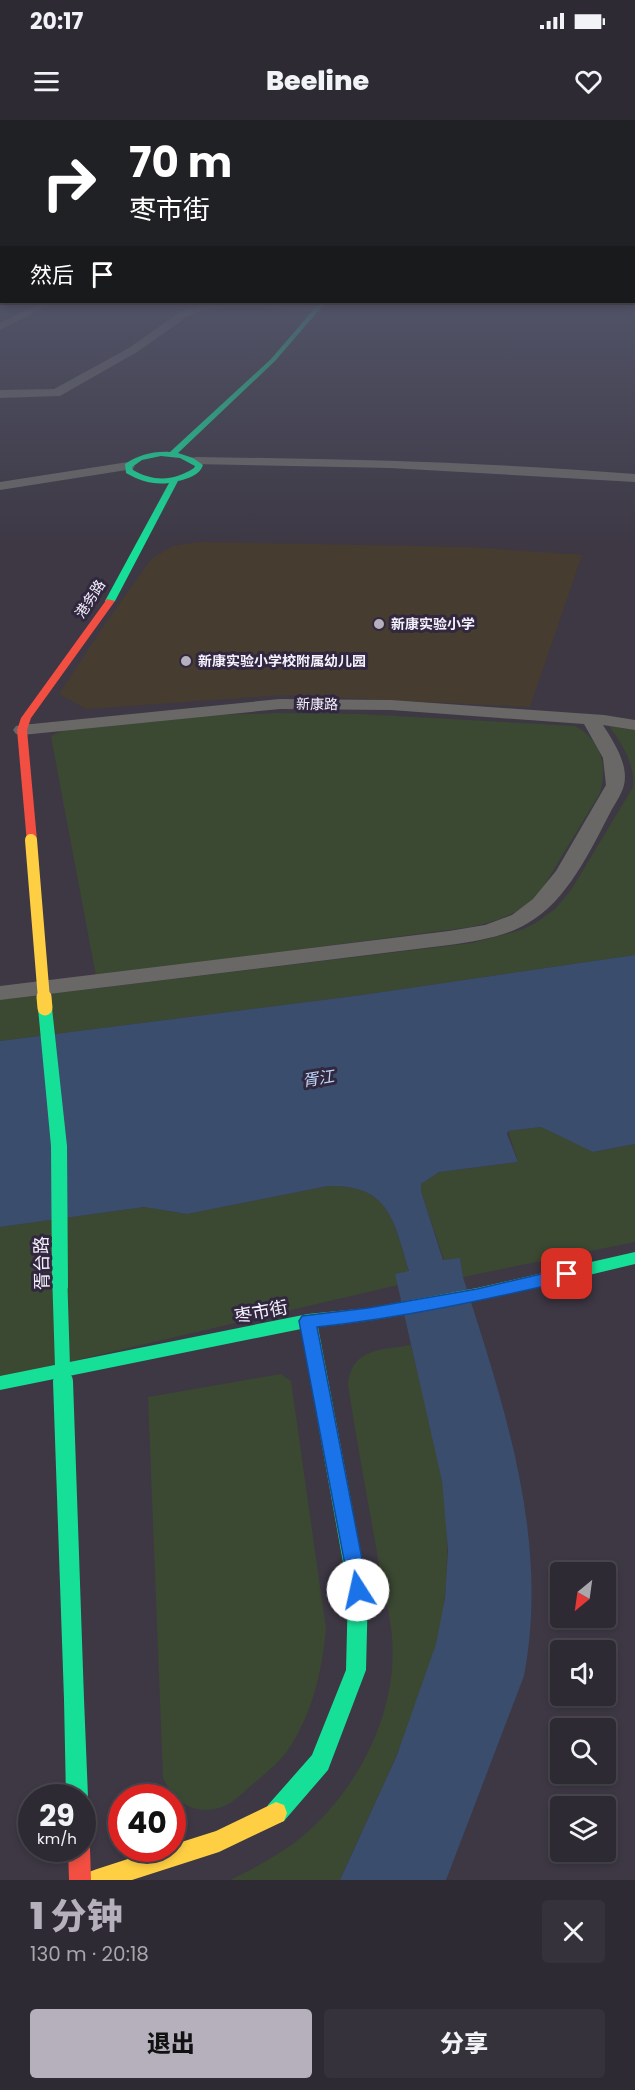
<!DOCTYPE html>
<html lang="zh">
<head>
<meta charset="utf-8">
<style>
  body { margin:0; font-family:Poppins,"Noto Sans SC",sans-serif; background:#36323b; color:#f1f3f6; height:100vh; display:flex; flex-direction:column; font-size:22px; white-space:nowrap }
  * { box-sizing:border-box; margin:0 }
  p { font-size:20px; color:#a7a7ac }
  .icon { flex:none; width:33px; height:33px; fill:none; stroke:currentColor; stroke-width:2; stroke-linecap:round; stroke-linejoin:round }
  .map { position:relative; height:1760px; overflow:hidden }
  .drawer { display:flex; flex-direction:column; background:#2e2a33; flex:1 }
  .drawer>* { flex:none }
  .guide { position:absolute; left:0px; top:0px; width:636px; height:183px; box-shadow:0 3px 9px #0003,0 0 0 2px #49464e; background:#202124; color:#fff; overflow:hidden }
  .needle { width:39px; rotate:209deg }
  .tools { position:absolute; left:550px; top:1442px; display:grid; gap:12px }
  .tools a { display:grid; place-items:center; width:66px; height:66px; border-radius:6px; background:#2e2a33; box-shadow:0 3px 9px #0003,0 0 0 2px #49464e; font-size:30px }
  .speed { position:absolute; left:18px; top:1664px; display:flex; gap:12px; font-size:30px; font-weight:700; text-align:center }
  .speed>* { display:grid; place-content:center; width:78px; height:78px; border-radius:50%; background:#2e2a33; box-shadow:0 3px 9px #0003,0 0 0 2px #49464e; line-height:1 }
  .speed small { font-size:15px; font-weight:400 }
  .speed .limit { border:9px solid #d22; background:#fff; color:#111 }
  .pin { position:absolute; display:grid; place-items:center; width:51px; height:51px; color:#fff; margin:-26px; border-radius:12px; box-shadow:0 3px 9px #0006 }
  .me { position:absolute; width:66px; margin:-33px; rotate:350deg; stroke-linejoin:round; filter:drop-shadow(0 0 4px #0008) }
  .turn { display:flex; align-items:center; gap:21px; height:126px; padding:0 30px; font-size:27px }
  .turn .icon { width:78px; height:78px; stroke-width:2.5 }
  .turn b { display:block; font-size:42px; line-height:51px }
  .then { display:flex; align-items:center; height:57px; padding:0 30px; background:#0003; gap:12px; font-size:22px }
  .round { display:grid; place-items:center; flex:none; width:63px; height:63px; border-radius:6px; background:#36323b }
  .head { display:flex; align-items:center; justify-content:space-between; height:102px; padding:0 30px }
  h1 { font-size:36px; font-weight:800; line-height:45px; color:#b5b0bc }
  .primary-button { display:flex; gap:12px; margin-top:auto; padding:12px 30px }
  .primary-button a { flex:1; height:69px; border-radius:6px; background:#b5b0bc; color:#111; font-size:24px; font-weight:800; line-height:69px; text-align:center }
  .primary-button a+a { background:#36323b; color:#f1f3f6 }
  .status { display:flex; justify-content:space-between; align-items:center; height:42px; padding:0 30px; background:#2e2a33; direction:ltr }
  .status svg { height:16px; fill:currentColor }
  header { display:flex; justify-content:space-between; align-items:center; height:78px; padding:0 30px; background:#2e2a33; font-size:27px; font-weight:800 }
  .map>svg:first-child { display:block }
</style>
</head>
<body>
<div class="status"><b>20:17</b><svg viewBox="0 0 49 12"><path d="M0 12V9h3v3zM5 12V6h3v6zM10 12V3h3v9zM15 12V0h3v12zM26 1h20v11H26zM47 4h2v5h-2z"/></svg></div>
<header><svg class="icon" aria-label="menu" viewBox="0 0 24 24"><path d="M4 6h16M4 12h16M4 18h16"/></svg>Beeline<svg class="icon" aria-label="heart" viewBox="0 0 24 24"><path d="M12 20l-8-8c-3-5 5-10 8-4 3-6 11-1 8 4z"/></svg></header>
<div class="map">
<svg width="635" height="1760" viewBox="0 0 635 1760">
  <rect width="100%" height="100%" fill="#3d3844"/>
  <path fill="#463c30" d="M200,422l269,5 113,8 -52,152 -244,-12 -200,14 -27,-15 48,-73 45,-63 21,-12z"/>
  <g fill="#3b4832">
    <path d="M276,593l84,1 215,12c26,13 33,41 25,67l-62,103c-19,18 -41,25 -67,31l-375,49 -45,-239c21,-20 188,-22 225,-24z"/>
    <path d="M609,606l26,4v225l-273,40 -362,46v-41l472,-57 49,-13 13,-6 21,-15 16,-19 62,-103c2,-23 -11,-43 -24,-61z"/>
    <path d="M541,1007l53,25 41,-8v98l-172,35 -3,-18 -16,1 -23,-69v-7l18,-12 79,-10 -10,-31z"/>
    <path d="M328,1066c62,-2 66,36 81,86l-13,2 2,11 -398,93v-151l144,-20 43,7z"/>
    <path d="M411,1225c11,49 30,110 34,160 4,46 3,94 -9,140 -22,82 -62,158 -96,235h-110c23,-11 54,-28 74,-45 55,-47 94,-124 88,-198 -2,-24 -9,-48 -13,-72 -10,-60 -22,-120 -31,-180 3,-37 33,-35 63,-40z"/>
    <path d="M281,1254l10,7 35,248c-4,41 -13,83 -36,118 -8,13 -21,23 -32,33 -8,6 -16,15 -25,21 -28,19 -58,6 -70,-23l-15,-381z"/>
  </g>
  <path fill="#3a4d6c" d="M635,835v189l-42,8 -52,-25 -33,4 -1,3 11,28 -79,10 -18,12v7l22,69 17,-2 3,19c41,129 87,262 61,399l-78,204h-106l57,-125 39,-111 9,-46 3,-48 -6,-69 -47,-207 14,-3c-15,-49 -19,-87 -81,-85l-141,28 -43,-7 -144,20v-186l362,-46z"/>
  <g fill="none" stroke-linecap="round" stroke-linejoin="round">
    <g fill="#696866" fill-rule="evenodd">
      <path d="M43,182h12l-55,28v-7z"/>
      <path d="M224,182l93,4 5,3 -5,3 -79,-6 -34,4 -16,6 -51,36 -77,44 -60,2v-8l54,-1 75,-41 51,-36 22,-8z"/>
      <path d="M196,337c147,2 293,5 439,17v8l-245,-14 -199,-4 -2,-3 2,-3z"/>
      <path d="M128,342l7,4 -2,3 -133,21v-8z"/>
      <path d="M280,579l111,1 213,15 31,5v10l-32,-5c10,16 26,39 21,60 -2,9 -10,20 -14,28 -20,38 -43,88 -82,110 -23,14 -52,18 -79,22l-449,55v-14l449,-55 36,-6 27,-10 21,-16 23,-28 50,-86 -3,-27 -19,-34 -193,-14 -111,-1 -258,26 -6,-1 -3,-4 3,-4 6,-1z"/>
    </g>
    <g fill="#16e098" fill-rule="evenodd">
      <path d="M320,182h6l-51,59 -97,92 15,5 10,7c-3,10 -16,14 -25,16l-63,120 -8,2 -2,-2 64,-118c-16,2 -29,-2 -43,-10l-1,-9c14,-9 28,-13 45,-12l101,-93zM161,336l19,2 15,8 -1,2c-20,13 -40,14 -61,2l-1,-3 10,-7z"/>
      <path d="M45,884l7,4 15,138 1,141 -2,5 -6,1 -6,-1 -2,-5 -1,-141 -13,-138z"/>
      <path d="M635,1132v12c-105,25 -210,52 -317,63l50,263 -2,80 -38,100 -44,51 -8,3 -8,-3 -3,-8 3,-8 44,-50 34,-85 2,-80 -47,-261 -301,61v-14l308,-62 60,-6 109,-20z"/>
      <path d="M74,1569l7,3 3,7 4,98 -6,9v-9h-16l-2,-98 3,-7z"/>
    </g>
    <path fill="#ffcf43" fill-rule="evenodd" d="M276,1682l8,3 3,8 -3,8 -65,31 -87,28h-46l3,-8 8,-3 65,-21h10v-3l44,-14z"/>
    <g fill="#f24e42" fill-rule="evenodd">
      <path d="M107,479l8,2 -84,117 -4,12 10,110 -2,3h-8l-10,-113 4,-12z"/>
      <path d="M82,1718l5,2 3,8 1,32h-22l-1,-32h14z"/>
    </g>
    <path stroke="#16e098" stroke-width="15" d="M60,1167l3,96"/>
    <path stroke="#16e098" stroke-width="20" d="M63,1261l11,318"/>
    <path stroke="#ffcf43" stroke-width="12" d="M31,720l13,159"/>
    <path stroke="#ffcf43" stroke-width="15" d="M44,877l1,11"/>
  </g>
  <linearGradient id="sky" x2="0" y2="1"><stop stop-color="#221f25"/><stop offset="0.42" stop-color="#515367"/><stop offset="1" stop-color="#515367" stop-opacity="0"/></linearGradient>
  <rect width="635" height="426" fill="url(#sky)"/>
  <path fill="#1a73e8" stroke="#114b97" stroke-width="1.5" d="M567,1148l6,2 2,4 -2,5 -6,2c-83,19 -165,37 -250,46l51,263 -3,7 -7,2 -7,-2 -52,-276 3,-5 66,-8 109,-19z"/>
  <g fill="#b5b0bc" stroke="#31283f" stroke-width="2">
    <circle cx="379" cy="504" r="6"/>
    <circle cx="186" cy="541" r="6"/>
  </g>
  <g text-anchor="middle" stroke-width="6" stroke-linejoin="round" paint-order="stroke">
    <g font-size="14" fill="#f5f0fd" stroke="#31283f">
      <text transform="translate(90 479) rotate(-57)" y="5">港务路</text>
      <text transform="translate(317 584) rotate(1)" y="5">新康路</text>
    </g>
    <g font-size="14" font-weight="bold" fill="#f5f0fd" stroke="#31283f" text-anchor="start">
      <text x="391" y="509">新康实验小学</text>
      <text x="198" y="546">新康实验小学校附属幼儿园</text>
    </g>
    <g font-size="16" font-style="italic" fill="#c0d7fa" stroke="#31283f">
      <text transform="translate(318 958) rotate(-9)" y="6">胥江</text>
    </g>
    <g font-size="18" fill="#f5f0fd" stroke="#31283f">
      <text transform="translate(42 1143) rotate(-91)" y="6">胥台路</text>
      <text transform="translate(261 1192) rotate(-11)" y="6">枣市街</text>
    </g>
  </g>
</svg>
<div class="tools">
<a><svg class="needle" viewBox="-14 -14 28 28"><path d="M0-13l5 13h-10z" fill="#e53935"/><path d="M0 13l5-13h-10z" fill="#a7a7ac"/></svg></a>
<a><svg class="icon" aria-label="sound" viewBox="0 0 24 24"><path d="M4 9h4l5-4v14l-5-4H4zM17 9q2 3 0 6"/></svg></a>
<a><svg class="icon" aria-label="search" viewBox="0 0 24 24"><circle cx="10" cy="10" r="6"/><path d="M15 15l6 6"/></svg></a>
<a><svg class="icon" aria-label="layers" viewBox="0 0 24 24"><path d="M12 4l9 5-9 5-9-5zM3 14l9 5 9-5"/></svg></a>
</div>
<div class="speed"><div>29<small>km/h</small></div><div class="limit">40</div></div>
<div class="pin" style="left:567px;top:1154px;background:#d93025"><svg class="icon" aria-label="arrive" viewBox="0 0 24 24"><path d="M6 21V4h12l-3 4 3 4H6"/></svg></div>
<svg class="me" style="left:358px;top:1470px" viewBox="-20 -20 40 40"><circle r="19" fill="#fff"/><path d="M0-13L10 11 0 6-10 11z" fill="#1a73e8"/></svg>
<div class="guide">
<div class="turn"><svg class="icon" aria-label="right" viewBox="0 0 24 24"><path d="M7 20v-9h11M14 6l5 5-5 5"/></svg><div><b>70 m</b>枣市街</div></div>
<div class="then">然后<svg class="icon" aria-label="arrive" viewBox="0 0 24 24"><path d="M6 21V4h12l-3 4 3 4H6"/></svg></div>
</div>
</div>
<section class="drawer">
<div class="head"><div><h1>1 分钟</h1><p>130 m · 20:18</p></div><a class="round"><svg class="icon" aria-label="close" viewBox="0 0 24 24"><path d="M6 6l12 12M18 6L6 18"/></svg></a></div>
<div class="primary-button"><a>退出</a><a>分享</a></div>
</section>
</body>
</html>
